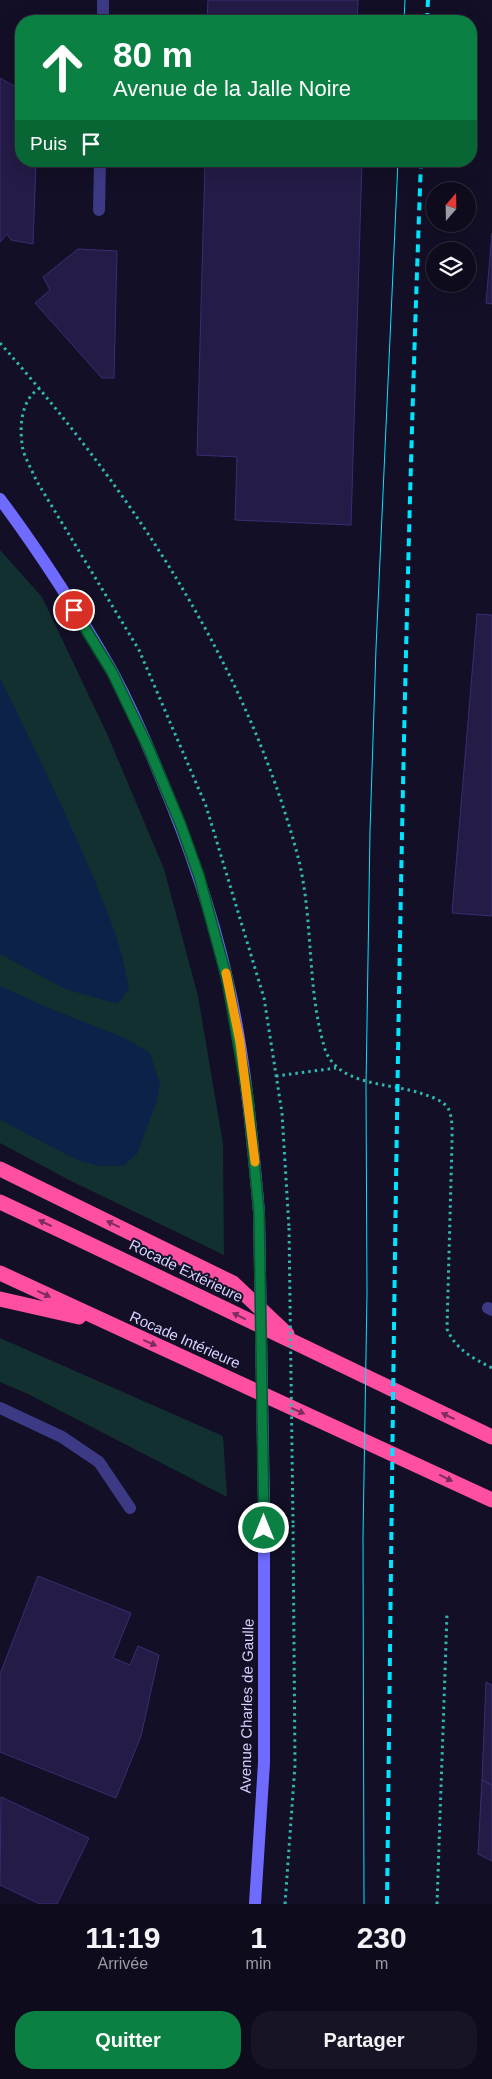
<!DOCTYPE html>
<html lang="fr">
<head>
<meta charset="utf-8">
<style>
  body { margin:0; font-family:Helvetica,sans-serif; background:#171425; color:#f1f3f6; height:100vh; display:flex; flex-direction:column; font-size:19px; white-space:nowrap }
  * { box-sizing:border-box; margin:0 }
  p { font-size:16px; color:#9b9ba3 }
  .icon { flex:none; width:28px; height:28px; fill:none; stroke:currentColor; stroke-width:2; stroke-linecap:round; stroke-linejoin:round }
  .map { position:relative; height:1904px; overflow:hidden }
  .sheet { display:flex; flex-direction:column; background:#0e0b1c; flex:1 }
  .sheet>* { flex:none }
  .hud { position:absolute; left:15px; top:15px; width:462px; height:152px; border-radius:20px; box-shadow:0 5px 20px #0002,0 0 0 1px #2e2b3b; background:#0b8043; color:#fff; overflow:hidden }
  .needle { width:32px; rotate:20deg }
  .fabs { position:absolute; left:426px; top:182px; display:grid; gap:10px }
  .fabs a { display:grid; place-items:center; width:50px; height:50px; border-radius:50%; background:#0e0b1c; box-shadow:0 5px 20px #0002,0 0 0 1px #2e2b3b; font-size:25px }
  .pin { position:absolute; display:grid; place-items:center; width:42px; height:42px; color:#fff; margin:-21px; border:2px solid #fff; border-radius:50%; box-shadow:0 1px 5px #0007 }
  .me { position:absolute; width:55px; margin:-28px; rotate:0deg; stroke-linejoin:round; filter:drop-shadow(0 0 4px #0008) }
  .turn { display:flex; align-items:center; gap:18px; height:105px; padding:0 15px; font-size:22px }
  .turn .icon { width:65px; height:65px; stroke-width:2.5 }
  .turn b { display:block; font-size:35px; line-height:42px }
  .then { display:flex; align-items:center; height:48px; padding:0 15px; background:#0003; gap:10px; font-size:19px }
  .eta { display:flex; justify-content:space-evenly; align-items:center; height:85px; text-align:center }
  .eta b { font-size:30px; font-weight:800; line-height:35px }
  .cta { display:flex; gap:10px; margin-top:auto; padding:10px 15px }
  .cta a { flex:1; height:58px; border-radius:20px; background:#0b8043; color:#fff; font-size:20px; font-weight:800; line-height:58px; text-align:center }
  .cta a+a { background:#171425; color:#f1f3f6 }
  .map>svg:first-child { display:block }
</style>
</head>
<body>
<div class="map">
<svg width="492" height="1904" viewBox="0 0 492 1904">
  <rect width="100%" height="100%" fill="#130f26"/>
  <g fill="#12302f">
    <path d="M0,550l42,47 66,139 56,133 34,127 25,148 1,111 -155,-75 -69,-37z"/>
    <path d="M0,1338l223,98 4,61 -199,-103 -28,-12z"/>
  </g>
  <g fill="#0c2248">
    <path d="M0,678c30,60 58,119 85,180 18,43 37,84 44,131l-11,15 -53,-15 -65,-35z"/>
    <path d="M0,986l46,21 81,32 23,14 10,31 -3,17 -20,53 -14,12h-23l-21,-5 -79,-41z"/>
  </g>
  <g fill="#241b47" stroke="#3b2d73">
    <path d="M208,0h150l-1,21h-150z"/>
    <path d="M0,78l21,12v71h15l-3,83 -22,-4 -4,-6 -7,8z"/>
    <path d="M205,161h157l-11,364 -116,-5 2,-63 -40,-2z"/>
    <path d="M492,233v71l-6,-1z"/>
    <path d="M78,249l39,2 -3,127h-12l-67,-75 15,-13 -7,-13z"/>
    <path d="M477,614l15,1v301l-40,-3z"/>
    <path d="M38,1576l93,37 -18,45 17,7 8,-19 21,9 -18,81 -25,62 -116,-46v-78z"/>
    <path d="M486,1682l6,3v100l-10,-5z"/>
    <path d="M482,1780l10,5v76l-14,-7z"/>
    <path d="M1,1797l88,41 -32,66h-17l-40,-19z"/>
  </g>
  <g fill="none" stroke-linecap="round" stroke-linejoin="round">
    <g stroke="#2fb8b0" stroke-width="3" stroke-dasharray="2.5 4" stroke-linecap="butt">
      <path d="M0,343c131,148 244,316 297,510 17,63 9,130 27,193 11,41 66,36 99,48 9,3 19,6 25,14 5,9 4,24 4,34l-5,187c9,21 26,29 45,39"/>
      <path d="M40,388c-20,12 -21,41 -17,62 3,10 9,20 13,30l103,170 67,156 58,192 18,115 7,115"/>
      <path d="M276,1076l60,-8"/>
      <path d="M285,1904l10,-139 -2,-241"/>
      <path d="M437,1904l10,-290"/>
    </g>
    <g stroke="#3d3a85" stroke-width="12">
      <path d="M103,21v-21"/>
      <path d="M99,210l1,-49"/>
      <path d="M488,1308l4,2"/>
    </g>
    <path stroke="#3d3a85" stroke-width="12" d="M0,1408l62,29 37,25 31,46"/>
    <g stroke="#6f6bff" stroke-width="12">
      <path d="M0,499c41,55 78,113 112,172 18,34 34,70 48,105 28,66 51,133 67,202 18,77 25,156 32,234"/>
      <path d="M255,1904l9,-141v-255"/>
    </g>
    <g stroke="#ff4fa3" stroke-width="15">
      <path d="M0,1169l233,114 54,51"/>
      <path d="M0,1202c165,77 328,157 492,235"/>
      <path d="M0,1273l492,227"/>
      <path d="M0,1299l79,18"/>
    </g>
    <g stroke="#00e5ff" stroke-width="1">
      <path d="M404,21l1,-21"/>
      <path d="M364,1904l-1,-367 4,-244 -1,-206 4,-256 6,-183 22,-487"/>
    </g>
    <g stroke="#00e5ff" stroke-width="4" stroke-dasharray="8 6" stroke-linecap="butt">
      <path d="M427,21l1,-21"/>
      <path d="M387,1904c7,-581 12,-1162 34,-1743"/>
    </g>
    <path stroke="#2fb8b0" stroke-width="3" stroke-dasharray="2.5 4" stroke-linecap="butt" d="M289,1228l4,296"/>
    <path stroke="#6f6bff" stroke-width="12" d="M259,1212l5,296"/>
  </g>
  <defs><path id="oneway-solid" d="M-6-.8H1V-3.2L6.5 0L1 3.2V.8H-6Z" transform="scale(1.25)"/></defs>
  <g fill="#7d2c5e">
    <use href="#oneway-solid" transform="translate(45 1223) rotate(-155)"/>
    <use href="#oneway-solid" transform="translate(113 1224) rotate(-154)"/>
    <use href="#oneway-solid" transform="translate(44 1294) rotate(25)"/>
    <use href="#oneway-solid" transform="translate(239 1316) rotate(-154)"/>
    <use href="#oneway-solid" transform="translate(150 1343) rotate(24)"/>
    <use href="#oneway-solid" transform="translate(298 1411) rotate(24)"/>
    <use href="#oneway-solid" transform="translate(448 1416) rotate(-155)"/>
    <use href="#oneway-solid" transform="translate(446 1478) rotate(26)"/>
  </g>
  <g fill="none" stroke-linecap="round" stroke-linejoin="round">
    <g stroke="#07532c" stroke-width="12">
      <path id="route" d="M74,610l38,62 36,75 32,76 19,53 28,103 21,120 11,113 5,316"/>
    </g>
    <use href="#route" stroke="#0b8043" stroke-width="9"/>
    <path stroke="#f59e0b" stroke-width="9" d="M226,973l14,69 15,120"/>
  </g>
  <g text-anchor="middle" stroke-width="4" stroke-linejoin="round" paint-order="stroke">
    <g font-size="15" fill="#d9d4ff" stroke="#130f26">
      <text transform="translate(186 1271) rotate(26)" y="5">Rocade Extérieure</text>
      <text transform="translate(185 1340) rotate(24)" y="5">Rocade Intérieure</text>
      <text transform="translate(247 1706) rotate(-89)" y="5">Avenue Charles de Gaulle</text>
    </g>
  </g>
</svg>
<div class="fabs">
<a><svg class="needle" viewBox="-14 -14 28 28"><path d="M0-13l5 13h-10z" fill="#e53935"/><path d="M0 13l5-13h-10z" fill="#9b9ba3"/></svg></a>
<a><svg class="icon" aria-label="layers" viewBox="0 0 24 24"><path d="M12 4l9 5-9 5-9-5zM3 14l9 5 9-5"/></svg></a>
</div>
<div class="pin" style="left:74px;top:610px;background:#d93025"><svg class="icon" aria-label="arrive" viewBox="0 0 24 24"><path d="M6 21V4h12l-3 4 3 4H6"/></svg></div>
<svg class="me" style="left:264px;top:1528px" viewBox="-20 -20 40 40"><circle r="17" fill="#0b8043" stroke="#fff" stroke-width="3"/><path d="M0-11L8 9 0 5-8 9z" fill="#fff"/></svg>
<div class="hud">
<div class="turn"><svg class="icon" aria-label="ahead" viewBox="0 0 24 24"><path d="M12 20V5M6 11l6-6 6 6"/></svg><div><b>80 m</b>Avenue de la Jalle Noire</div></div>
<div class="then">Puis<svg class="icon" aria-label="arrive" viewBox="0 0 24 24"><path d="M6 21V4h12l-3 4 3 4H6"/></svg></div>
</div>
</div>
<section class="sheet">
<div class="eta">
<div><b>11:19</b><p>Arrivée</p></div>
<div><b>1</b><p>min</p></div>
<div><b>230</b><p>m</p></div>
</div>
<div class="cta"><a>Quitter</a><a>Partager</a></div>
</section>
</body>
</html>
